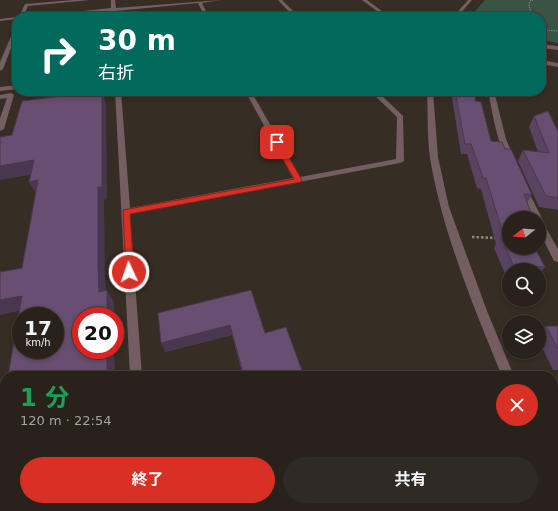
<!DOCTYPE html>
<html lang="ja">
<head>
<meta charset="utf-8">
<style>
  body { margin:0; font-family:"DejaVu Sans","Noto Sans JP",sans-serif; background:#302a24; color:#f1f3f6; height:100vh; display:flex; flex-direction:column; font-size:15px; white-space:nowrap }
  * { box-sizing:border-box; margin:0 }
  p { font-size:13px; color:#a5a4a3 }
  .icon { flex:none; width:22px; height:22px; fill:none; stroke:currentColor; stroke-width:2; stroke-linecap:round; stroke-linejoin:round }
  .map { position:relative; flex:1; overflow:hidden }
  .details { position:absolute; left:0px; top:371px; width:558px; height:140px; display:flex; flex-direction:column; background:#28221b; border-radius:16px 16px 0 0; box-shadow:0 2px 6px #0003,0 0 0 1px #443f3a }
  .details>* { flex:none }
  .top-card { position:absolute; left:12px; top:12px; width:534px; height:84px; border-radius:16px; box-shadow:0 2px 6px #0003,0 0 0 1px #443f3a; background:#00695c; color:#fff; overflow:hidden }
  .needle { width:26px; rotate:253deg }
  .tools { position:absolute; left:502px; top:211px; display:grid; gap:8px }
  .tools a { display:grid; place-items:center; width:44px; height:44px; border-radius:50%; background:#28221b; box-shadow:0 2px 6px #0003,0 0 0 1px #443f3a; font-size:20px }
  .speed { position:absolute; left:12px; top:307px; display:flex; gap:8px; font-size:20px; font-weight:700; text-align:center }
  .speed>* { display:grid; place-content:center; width:52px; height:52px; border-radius:50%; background:#28221b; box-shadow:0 2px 6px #0003,0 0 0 1px #443f3a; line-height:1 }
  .speed small { font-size:10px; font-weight:400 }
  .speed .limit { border:6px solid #d22; background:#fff; color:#111 }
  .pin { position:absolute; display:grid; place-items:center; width:34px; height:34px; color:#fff; margin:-17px; border-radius:8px; box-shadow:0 2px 6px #0006 }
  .me { position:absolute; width:44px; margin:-22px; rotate:357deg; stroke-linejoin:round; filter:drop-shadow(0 0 3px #0008) }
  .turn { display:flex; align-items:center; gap:14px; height:84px; padding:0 20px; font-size:18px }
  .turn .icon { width:52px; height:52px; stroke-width:2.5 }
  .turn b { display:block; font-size:28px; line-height:34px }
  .round { display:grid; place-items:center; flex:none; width:42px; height:42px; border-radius:21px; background:#302a24 }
  .head { display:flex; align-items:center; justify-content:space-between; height:68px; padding:0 20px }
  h1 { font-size:24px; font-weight:700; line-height:30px; color:#1e9e55 }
  .action { display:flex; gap:8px; margin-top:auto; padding:8px 20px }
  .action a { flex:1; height:46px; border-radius:24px; background:#d93025; color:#fff; font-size:16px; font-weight:700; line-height:46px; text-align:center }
  .action a+a { background:#302a24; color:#f1f3f6 }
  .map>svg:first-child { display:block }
</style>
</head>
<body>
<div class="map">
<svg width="558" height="511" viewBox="0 0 558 511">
  <rect width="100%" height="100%" fill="#362d24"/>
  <path fill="#395445" d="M485,0h73v43l-17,-3v-23h-71z"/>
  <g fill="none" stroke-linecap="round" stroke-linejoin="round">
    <g stroke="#908881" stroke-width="1" stroke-dasharray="1.5 1" stroke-linecap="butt">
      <path d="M492,13l28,4"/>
      <path d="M521,17l10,-5 -2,-6 1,-5 3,-1"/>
      <path d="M541,30l17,1"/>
    </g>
    <path stroke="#908881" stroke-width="2.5" stroke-dasharray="2.5 2" stroke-linecap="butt" d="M472,237l25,1"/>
    <g fill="#745e61" fill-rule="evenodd">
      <path d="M73,0h17l-62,6 -5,11h-4l6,-13z"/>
      <path d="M111,0h4l1,8 105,-8 -19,3 7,14h-4l-7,-14 -82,8v6h-4l-1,-6 -83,6 83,-9z"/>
      <path d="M278,0h4l17,17h-5z"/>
      <path d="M362,0h5l23,17h-5z"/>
      <path d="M468,0h4l-15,17h-4z"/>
      <path d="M17,17v2l-17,2v-2l17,-2h1z"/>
      <path d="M17,26v7l-14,36 -3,2v-9l15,-35z"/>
      <path d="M541,44l17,2v4l-17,-2z"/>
      <path d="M541,60l17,3v4l-17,-3z"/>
      <path d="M17,85v4l-17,2v-4z"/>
      <path d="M115,91h6l9,117 163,-30 -48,-87h6l49,86 96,-18 1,-42 -27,-26h7l26,25 1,45 -4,2 -270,51 12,162h-12z"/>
      <path d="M427,91h6l5,66 11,50 38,104 27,65h-12c-28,-68 -60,-145 -72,-218 -3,-22 -2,-45 -3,-67z"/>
      <path d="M488,91h6l12,48 9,21 -1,2h-3c-12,-4 -20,-58 -23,-71z"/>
      <path d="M11,93l3,2 -10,34 -4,2v-13l7,-20 -7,1v-4z"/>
      <path d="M523,186l4,3 15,29 -1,1 17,30v13l-4,-1 -15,-30v-13h-7l-13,-29z"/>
      <path d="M5,448v14l-5,1v-14z"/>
      <path d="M553,467l5,3v24l-5,-2z"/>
      <rect x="137" y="506" width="16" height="5"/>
    </g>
  </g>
  <g fill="#594361">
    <path d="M451,91h25l-1,10 16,40 14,8 27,46 -5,8 5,13 -1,2h-22l36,49 -6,7v-4h-30v6h-3l-12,-28 2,-4 -15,-55 -4,-1 -10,-34h-6z"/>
    <path d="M534,116l24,15v79l-19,-3 -21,-46 5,-11 15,2 -9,-25z"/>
    <path d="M158,313l107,20 39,43h-61l-11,-41 -67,17z"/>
    <path d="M546,326h12v44h-5l-14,-29v-7z"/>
  </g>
  <g fill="#49374f">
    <path d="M102,91l4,12 1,96 -3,1 1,75 1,29 -7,-12 -1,-29v-76z"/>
    <path d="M34,160l7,13 -41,7v-14z"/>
    <path d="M38,180l-1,15 -8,-13z"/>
    <path d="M107,290l7,12v14h-7z"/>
    <path d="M22,296l10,12 -32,7v-15z"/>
    <path d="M230,325l2,10 -67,17 -4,-9z"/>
    <path d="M107,350h7l1,26h-8z"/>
    <rect x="92" y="506" width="12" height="5"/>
  </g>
  <g fill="#684e71" stroke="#49374f" fill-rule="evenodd">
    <path d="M102,91v96h-4v76l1,29 8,-2v26h-26v34h26v26h-99l14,-80 -22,4v-28l22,-4 16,-88 -9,2 5,-22 -34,6v-29l12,-2 10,-34zM21,316h34v34h-34z"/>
    <path d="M455,91h21l-1,10 6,1 10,39 11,1 3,7h6l21,46 -8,-1 8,22 -14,-1 1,3h-10v30h26l10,19 -32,-2 -12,-28h3l-18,-59h-3l-12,-34h-6z"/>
    <path d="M548,111l10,20v67l-12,-2 -23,-46 26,3 -15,-37z"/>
    <path d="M251,290l14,43 21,-6 18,49h-60l-14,-51 -69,18 -3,-30z"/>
    <path d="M546,326h12v23z"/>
    <path d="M5,392v19h-3z"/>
    <path d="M5,470v36h87v5h-92v-39z"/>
    <path d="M178,506h177l2,5h-179z"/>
  </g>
  <path fill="#d93025" stroke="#8d1f18" d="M274,140l6,2 22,38 -1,2 -171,32 4,58 -5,3 -3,-1 -3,-64 171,-31 -21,-37z"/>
</svg>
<div class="tools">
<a><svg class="needle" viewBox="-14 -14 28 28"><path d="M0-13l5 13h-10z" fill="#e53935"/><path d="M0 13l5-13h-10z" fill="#a5a4a3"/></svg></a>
<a><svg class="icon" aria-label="search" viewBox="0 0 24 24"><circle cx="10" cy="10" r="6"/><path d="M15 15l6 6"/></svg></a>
<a><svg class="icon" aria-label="layers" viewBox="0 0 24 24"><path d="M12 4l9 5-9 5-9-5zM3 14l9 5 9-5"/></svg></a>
</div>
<div class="speed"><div>17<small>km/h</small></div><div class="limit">20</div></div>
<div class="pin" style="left:277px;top:142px;background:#d93025"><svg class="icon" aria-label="arrive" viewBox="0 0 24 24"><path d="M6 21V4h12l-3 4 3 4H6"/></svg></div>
<svg class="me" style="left:129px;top:272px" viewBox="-20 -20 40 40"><circle r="17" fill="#d93025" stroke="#fff" stroke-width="3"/><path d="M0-11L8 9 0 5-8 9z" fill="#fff"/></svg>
<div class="top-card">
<div class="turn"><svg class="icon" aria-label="right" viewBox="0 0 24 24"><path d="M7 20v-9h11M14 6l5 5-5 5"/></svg><div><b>30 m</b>右折</div></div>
</div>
<section class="details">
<div class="head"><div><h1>1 分</h1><p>120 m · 22:54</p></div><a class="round" style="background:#d93025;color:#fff"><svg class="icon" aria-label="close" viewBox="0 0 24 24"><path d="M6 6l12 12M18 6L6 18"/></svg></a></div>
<div class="action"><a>終了</a><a>共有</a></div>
</section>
</div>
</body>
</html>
